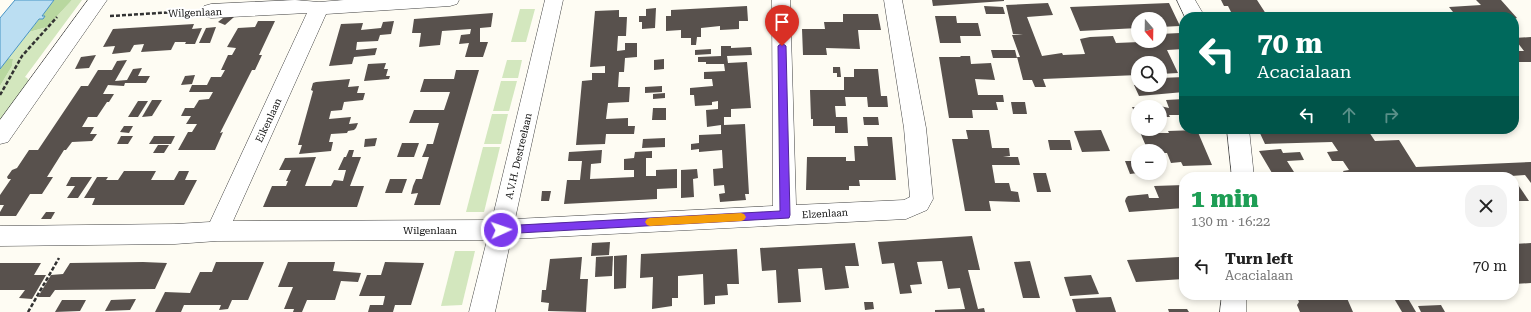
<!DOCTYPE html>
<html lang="en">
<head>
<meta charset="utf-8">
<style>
  body { margin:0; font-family:"Roboto Serif",serif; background:#f2f2f2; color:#222; height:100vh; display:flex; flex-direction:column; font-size:15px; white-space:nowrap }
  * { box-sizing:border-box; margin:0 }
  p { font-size:13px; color:#767676 }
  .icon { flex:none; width:22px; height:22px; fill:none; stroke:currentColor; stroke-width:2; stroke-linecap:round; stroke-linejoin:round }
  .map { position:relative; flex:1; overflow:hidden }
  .sheet { position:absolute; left:1179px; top:172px; width:340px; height:128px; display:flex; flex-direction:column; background:#fff; border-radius:16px; box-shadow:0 2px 6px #0003 }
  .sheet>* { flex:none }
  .top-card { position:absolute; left:1179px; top:12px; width:340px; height:122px; border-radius:16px; box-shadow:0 2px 6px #0003; background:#00695c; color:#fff; overflow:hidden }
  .needle { width:26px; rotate:160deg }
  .fabs { position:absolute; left:1131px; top:12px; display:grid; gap:8px }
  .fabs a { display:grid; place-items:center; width:36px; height:36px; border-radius:50%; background:#fff; box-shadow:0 2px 6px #0003; font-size:20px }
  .pin { position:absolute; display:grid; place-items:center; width:34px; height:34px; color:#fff; margin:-41px -17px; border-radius:50% 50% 50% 0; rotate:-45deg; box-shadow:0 0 4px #0007 }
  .pin .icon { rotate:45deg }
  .me { position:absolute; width:44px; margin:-22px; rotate:87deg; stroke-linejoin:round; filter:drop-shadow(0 0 3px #0008) }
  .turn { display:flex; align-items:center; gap:14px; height:84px; padding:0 12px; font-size:18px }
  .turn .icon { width:52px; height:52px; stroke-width:2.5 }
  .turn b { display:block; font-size:28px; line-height:34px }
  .lanes { display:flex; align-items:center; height:38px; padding:0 12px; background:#0003; justify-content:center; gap:20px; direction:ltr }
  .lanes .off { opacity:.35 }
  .round { display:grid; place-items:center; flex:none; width:42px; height:42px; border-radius:16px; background:#f2f2f2 }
  .headline { display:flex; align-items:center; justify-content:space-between; height:68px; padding:0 12px }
  h1 { font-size:24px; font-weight:800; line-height:30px; color:#1e9e55 }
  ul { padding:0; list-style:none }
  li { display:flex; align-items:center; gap:12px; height:52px; padding:0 12px }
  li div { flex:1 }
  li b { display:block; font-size:15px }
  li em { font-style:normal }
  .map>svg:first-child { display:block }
</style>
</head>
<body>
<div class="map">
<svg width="1531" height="312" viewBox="0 0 1531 312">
  <rect width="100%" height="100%" fill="#fefcf3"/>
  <g fill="#d3e7be">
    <path d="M72,0h10l-57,77 2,1 4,6 -31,43v-41l12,-20 1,-7 -5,-1 21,-26 18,-5z"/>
    <path d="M520,9h15l-9,33h-15z"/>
    <path d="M507,60h15l-4,18h-16z"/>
    <path d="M501,81h16l-8,30h-16z"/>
    <path d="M492,114h16l-7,30h-17z"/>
    <path d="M483,147h17l-16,65h-18z"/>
    <path d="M455,251h20l-13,54 -21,1z"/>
  </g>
  <g fill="#b8d79f">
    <path d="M54,0h18l-25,27 -18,5z"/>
    <path d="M8,58l5,1 -1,7 -12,20v-17z"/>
  </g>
  <path fill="#bbdef2" stroke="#4793c4" d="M15,0h39l-12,16h3l-2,3h-4l-39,50v-51z"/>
  <g fill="#58514d">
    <path d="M932,0h72v1l-71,5z"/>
    <path d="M1221,0h36l11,17h-37l-2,-3h3l-4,-8h-4z"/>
    <path d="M1476,0h25l16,18 -3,1v-2h-57l-8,-10 32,-2z"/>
    <path d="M1048,3l5,12 -26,2 15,39 20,-3 1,2 22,-1 -5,-15 10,-2 23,-1 3,7 24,-1 -1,-1h21v-7l20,-1 4,8v8l-17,1 11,23 -18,1v-11h-22v12l-95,4 3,8h-11l-3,-7h-9l-6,-23h3l-8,-22 11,-1h-10l-7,-29z"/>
    <path d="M1169,3l11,23 -20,1v-8h-22v9l-58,3 -10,-24z"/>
    <path d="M747,6l1,15h-9v8l-19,1v-4l-19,2v9h-4l-1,8h-5v-7h-10v-8l-15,1v-15h5v-6z"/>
    <path d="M984,6l19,1 2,7h-19z"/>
    <path d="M656,8l-1,20 -13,1v-7h-3v-6h7v-7z"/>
    <path d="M619,10v7h8l-1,19h-8l-1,15 8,-1v-7h12v14l-12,1 -1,14h-5l-1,15h12l-1,15 -21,1 -2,16 22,-1v8h7l-1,8h-28l-1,10 -29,1 6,-64 10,-1v-7h13v-7l-15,1 5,-56z"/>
    <path d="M1281,12l6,2 4,3h-18l2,-4z"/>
    <path d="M493,13l-2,14 -11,1v14h8l-5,15h-18l4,-14 -10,1 2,-9 9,-1 1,-5 -29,2 -2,14 -11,1 -10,1 2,-14h-9l2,-14z"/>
    <path d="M228,14l6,3 -9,8 -7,-3z"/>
    <path d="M843,14h35l3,16h-23l2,19 -34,-1 1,7h-24l-1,-26h23l-1,-7h19z"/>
    <path d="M935,16h21l1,7h21l3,13h-21l1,7h-21z"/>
    <path d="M258,21h17l-16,34h3l-7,15h-3l-32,63 3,-1 -8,18h-37l10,-18h4l5,-8h-11l5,-8h-10l4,-8h9l5,-8 10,-1 4,-7h-24l3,-7h15l4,-8h10l4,-7h-4l7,-15h4l4,-7 -9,-1 11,-19 17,-1z"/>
    <path d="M394,21l-3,13 -11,1 -2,6 -21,1 -1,8 21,-2 -2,7 -21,2 -2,7 -23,2 12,-42 22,-1 -2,7 20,-2 2,-6z"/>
    <path d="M194,24l-2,5 10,-1 -7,16h-10l1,-2h-11l-4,8 -30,2 3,-8 -10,1 -4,7 -18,2 3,-8 -12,1 10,-18z"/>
    <path d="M216,27l-6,16h-11l7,-15z"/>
    <path d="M1531,37v25h-14l-3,-3v-8h10l-10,-13z"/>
    <path d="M721,46h10v2l20,-1 1,8 -25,1 1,7 19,-1 4,46 -20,1v8h-7v8l21,-1 4,70h-4l1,6 -26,2 -1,-8 6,-1 -1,-8 -10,1 -1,-17 10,-1 -1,-18 -23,2v-3l-8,1v-6l8,-1v-8l22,-1v-9l-14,2 -1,-17 12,-1v-8l-6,1v3l-17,1 -1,-11h-4v-7l23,-2 -1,-7h-8v-7l21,-1 -1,-7h-18v-2h-8v-5l23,-1z"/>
    <path d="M711,49v5l-16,1v-5z"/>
    <path d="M991,50h24l2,8h-24z"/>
    <path d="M96,55l-7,13 -14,1 6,-12z"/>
    <path d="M960,56h10l1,8 20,-1 4,17 -20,-1 3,16h25l1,7h-8l2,8h-26l1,8h-24l-10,-61h22z"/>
    <path d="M664,59v10l-10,1v-10z"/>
    <path d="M127,60l-12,21 12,-1 6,-11 9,-1 -4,8h12l-4,7h-21l-1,3 -16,-1 -5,9h11l-5,8h-2l-10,15h-9l-6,10h12l-4,7h7l-5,7 -20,1 -6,8h-2l-17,27h6l-11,17h-12l-14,22h-16v-4l4,-7h-4v-10l11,-16h-3l-1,-2 5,-7 5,-2 12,-18h9l43,-64h7l10,-16h14l5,-9z"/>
    <path d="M386,63l-2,6h4l-2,7h4l-1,3 -25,2 4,-17z"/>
    <path d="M833,67h7l1,10h-4v-4h-4z"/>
    <path d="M854,69h24l3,27h6l1,11h-20l-1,-10h-22l1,9h-11l1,11h11l1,16h-13v-7h-22v-7h-2l-1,-29h34v-13h10z"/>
    <path d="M456,70h23l-39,135h-26l4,-12 -7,1 2,-8 3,-7h6l7,-22h-7l3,-7 2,-6h6l6,-21h-30l5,-13h30l6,-18h-30l4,-13h30z"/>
    <path d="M195,75l-3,9 -11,1 4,-9z"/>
    <path d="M1184,77v15l-45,4 -5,-11h26v-7z"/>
    <path d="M350,79l-2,8 11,-1 -2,7h8l-2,7 -19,2 -2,8 -11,1 -2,8 22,-2 -2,7 9,-1 -2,5 -2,2 -6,1 -1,2 -16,1 -2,8h4l-2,9 -32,3 3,-9h-4l15,-54 -2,-1 2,-7 3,-1z"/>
    <path d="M662,86v6l-17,1v-6z"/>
    <path d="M665,93v5l-12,1v-5z"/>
    <path d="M1184,99v16h-15l1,2h-10v-11l9,2 -3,-8z"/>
    <path d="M152,100h10l-10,16 -10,1z"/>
    <path d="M138,101h10l-10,16h-10z"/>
    <path d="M1011,102h14l2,12h-14z"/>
    <path d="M1132,107h6v12z"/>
    <path d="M653,108h13v12h-14z"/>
    <path d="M863,117h15l1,8h-15z"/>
    <path d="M124,126h9l-4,7 -9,-1z"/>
    <path d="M1258,129h97l2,4 12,-1 6,9 24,-1 17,27 115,-5v21l-6,-8 -14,1 1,1h-166l-3,-6 6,-1 -6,-9h-11l-5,-9 11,-1 -6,-9 -67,2z"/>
    <path d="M966,130h23l3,18h17l1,8 -7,1h15l2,8h-28l3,18h14l2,8 7,1 2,10 -31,-1 2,10h-26l-13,-72h16z"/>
    <path d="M1101,130l9,21 -28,1 -8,-21z"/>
    <path d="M1197,130l15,35 -29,1 -2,-4 -10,1 -4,-10h-7v-2h-12l-8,-19 18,-1 1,2h10l-1,-2z"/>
    <path d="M121,136h12l-5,8h-11z"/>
    <path d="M154,136h21l-4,8h-22z"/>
    <path d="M867,137h25l4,43h-37l1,6h-11v4h-43l1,-33h39v4h9l-1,-15h14z"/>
    <path d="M377,138l-2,8 -11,1 1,-8z"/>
    <path d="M665,138v9l-23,1 1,-9z"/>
    <path d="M1048,140h22l2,10h-22z"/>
    <path d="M402,143h17l-5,14h-17z"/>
    <path d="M158,145h11l-5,8h-11z"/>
    <path d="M1281,149l2,4 17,-1 4,8 -17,1 7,11 -22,1 -13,-22z"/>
    <path d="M349,150h5l-2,7h9l-11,29h14l-7,21h-94l9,-21h14l2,-5h-2l5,-11h-12l6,-12 31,-1 -11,29h26l3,-6 9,1 3,-11h-8l6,-13h2z"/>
    <path d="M602,150l-1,13 -10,1 -1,15 44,-2v-7h-10v-11l10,-1 1,-6 17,-1v7h-6v18h10v-6l21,-1v19l-20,1v10l-93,5 3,-24h13l2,-19h-14l1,-9z"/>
    <path d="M1125,161h13v12l-8,1z"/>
    <path d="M697,169l1,9 -5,1 1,18 -13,1v-28z"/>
    <path d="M124,171h32l-5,9h23l5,-9h10l-4,9h12l-13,25h-92l3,-7h-11l13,-21h11l-2,3h12z"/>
    <path d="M1033,173h13l5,19h-14z"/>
    <path d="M71,177h21l-14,21h-11l8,-12h-9z"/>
    <path d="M390,179h17l-5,14h-17z"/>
    <path d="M1514,179l9,13 6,9h-15z"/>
    <path d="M1184,185v23l-55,4 -4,-11 1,-3 2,-2 20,-2 1,4h10l-5,-12z"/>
    <path d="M542,191h9l-2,10h-8z"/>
    <path d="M46,212h9l-4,7h-10z"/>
    <path d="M972,236l8,34h-12l10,39 6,-1 1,4h-50v-2l30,-1 -5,-21 -12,1 -6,-28 -25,1 5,22 -12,1 2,8 -12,1 -6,-31 -12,1 -4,-22z"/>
    <path d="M610,242l-1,13 -18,1 1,-13z"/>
    <path d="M855,243l4,23h-14l4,22 -24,2 -3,-22 -24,1 3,33 -23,1 -2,-33 -14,1 -2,-23z"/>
    <path d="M1531,243v40l-17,1v-40z"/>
    <path d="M737,249l2,35h-12l1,11 -13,1v8l-11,1 -1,-31 -25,2v22h-6v8l-20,3 1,-32 -13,1 1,-24z"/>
    <path d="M627,255l-1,33 -12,1v-33z"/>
    <path d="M613,256l-1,20 -17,1 1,-20z"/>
    <path d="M582,257l-2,22h8l-2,33 -38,-1 1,-8 -8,-1 1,-12h4l4,-31z"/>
    <path d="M1179,257l5,12v10l-48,3 -9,-22z"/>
    <path d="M1030,261l10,37h-17l-9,-36z"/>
    <path d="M143,262l24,1 -12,26 -100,1 -5,7h-12l13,-22 12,-1 7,-11z"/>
    <path d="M216,262h48l-16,38h-16l-4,9 -9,1 2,-5h-37l-3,7h-26l10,-20 25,1 10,-21h12z"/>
    <path d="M288,262h47l-2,9 28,2 -3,9 -17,-1 -6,19h-28l-5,12h-9l1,-3h-10l9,-22h-15z"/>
    <path d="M385,262l39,1 -13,42h-16l-2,7h-25l2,-7h13l2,-9h-26l8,-21h14z"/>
    <path d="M0,263h41l-7,12h12l-14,24 -13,-1 6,-8h-25z"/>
    <path d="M1091,275l8,19 -29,2 -6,-19z"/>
    <path d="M1296,295l50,1 7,16h-53l-3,-7 2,-3z"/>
    <path d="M1392,295h14l10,17h-14z"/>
    <path d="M1460,295h25v1l-24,1z"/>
    <path d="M1111,297l5,15h-40l-4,-13z"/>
    <path d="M136,299l-6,11 -25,1 6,-11z"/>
    <path d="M62,300h24l-6,11 -25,1z"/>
    <path d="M864,302h9l1,7 -9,1z"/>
    <path d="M1441,305l4,7h-24l-3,-6z"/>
    <path d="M1168,309h19l2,3h-20z"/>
  </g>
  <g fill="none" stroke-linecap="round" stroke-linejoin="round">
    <g stroke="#434343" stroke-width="1">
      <g id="minor">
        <path d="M88,0h19l-99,142 -8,2v-24z"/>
        <path d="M295,0l24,2 25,-2h115l-2,4 -7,2 -124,8 -93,207 259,-1 53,-220h18l-48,219 258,-13 -1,-206h18l6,205 108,-5 6,-3 -6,-69 -20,-128h18l24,128 7,71 -6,11 -21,9 -395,20 -16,73h-26l18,-72 -270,1 -42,3 -175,2v-20l175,-2 35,-2 97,-209 -96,5 -7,-2 -3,-5 3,-5 7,-2z"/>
        <path d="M1177,0h18l10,17h-20z"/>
        <path d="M1227,129h22l5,48h-22z"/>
        <path d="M1222,295h24v17h-26z"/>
      </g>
    </g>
    <g stroke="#323232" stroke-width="2.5" stroke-dasharray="4 2" stroke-linecap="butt">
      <path d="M110,16l81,-5"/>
      <path d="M0,95l22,-39 35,-39"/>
      <path d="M28,312l31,-54"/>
    </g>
    <use href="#minor" fill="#fff" fill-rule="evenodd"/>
  </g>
  <path fill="#7c3aed" stroke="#51269a" d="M782,43l4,3 4,169 -1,3 -288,16 -4,-1 -1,-3 1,-3 4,-1 279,-15 -2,-165z"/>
  <path fill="#f59e0b" d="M741,213l3,1 2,3 -2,3 -3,1 -91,5 -3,-1 -2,-3 2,-3 3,-1z"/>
  <g text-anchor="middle" stroke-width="4" stroke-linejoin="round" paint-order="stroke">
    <g font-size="10" fill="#101010" stroke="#fff">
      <text transform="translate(195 12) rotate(-2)" y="4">Wilgenlaan</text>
      <text transform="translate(268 120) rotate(-65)" y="4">Eikenlaan</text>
      <text transform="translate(518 156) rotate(-77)" y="4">A.V.H. Destreelaan</text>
      <text transform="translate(825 213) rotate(-3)" y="4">Elzenlaan</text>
      <text x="430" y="234">Wilgenlaan</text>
    </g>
  </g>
</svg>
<div class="fabs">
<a><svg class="needle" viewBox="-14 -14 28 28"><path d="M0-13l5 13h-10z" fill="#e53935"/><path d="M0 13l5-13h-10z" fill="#767676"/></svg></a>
<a><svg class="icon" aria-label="search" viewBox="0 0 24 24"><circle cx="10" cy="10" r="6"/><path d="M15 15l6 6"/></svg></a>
<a>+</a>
<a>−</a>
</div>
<div class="pin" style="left:782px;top:46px;background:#d93025"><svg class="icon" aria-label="arrive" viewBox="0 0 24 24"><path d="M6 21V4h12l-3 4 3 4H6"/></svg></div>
<svg class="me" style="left:501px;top:230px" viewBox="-20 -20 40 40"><circle r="17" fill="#7c3aed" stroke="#fff" stroke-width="3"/><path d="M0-11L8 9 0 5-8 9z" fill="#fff"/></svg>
<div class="top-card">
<div class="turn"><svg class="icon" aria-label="left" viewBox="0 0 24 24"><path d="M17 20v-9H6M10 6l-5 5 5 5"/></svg><div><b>70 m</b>Acacialaan</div></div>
<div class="lanes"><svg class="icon" aria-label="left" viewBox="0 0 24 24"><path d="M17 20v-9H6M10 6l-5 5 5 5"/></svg><svg class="icon off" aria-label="ahead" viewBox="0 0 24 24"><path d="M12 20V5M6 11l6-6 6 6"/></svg><svg class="icon off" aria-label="right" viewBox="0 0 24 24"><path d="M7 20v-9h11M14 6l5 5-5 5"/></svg></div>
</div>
<section class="sheet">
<div class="headline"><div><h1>1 min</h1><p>130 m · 16:22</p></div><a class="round"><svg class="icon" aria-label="close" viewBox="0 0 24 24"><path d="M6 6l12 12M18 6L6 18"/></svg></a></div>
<ul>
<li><svg class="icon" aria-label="left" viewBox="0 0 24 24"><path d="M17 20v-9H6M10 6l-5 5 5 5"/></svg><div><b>Turn left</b><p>Acacialaan</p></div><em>70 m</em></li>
</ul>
</section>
</div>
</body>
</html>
